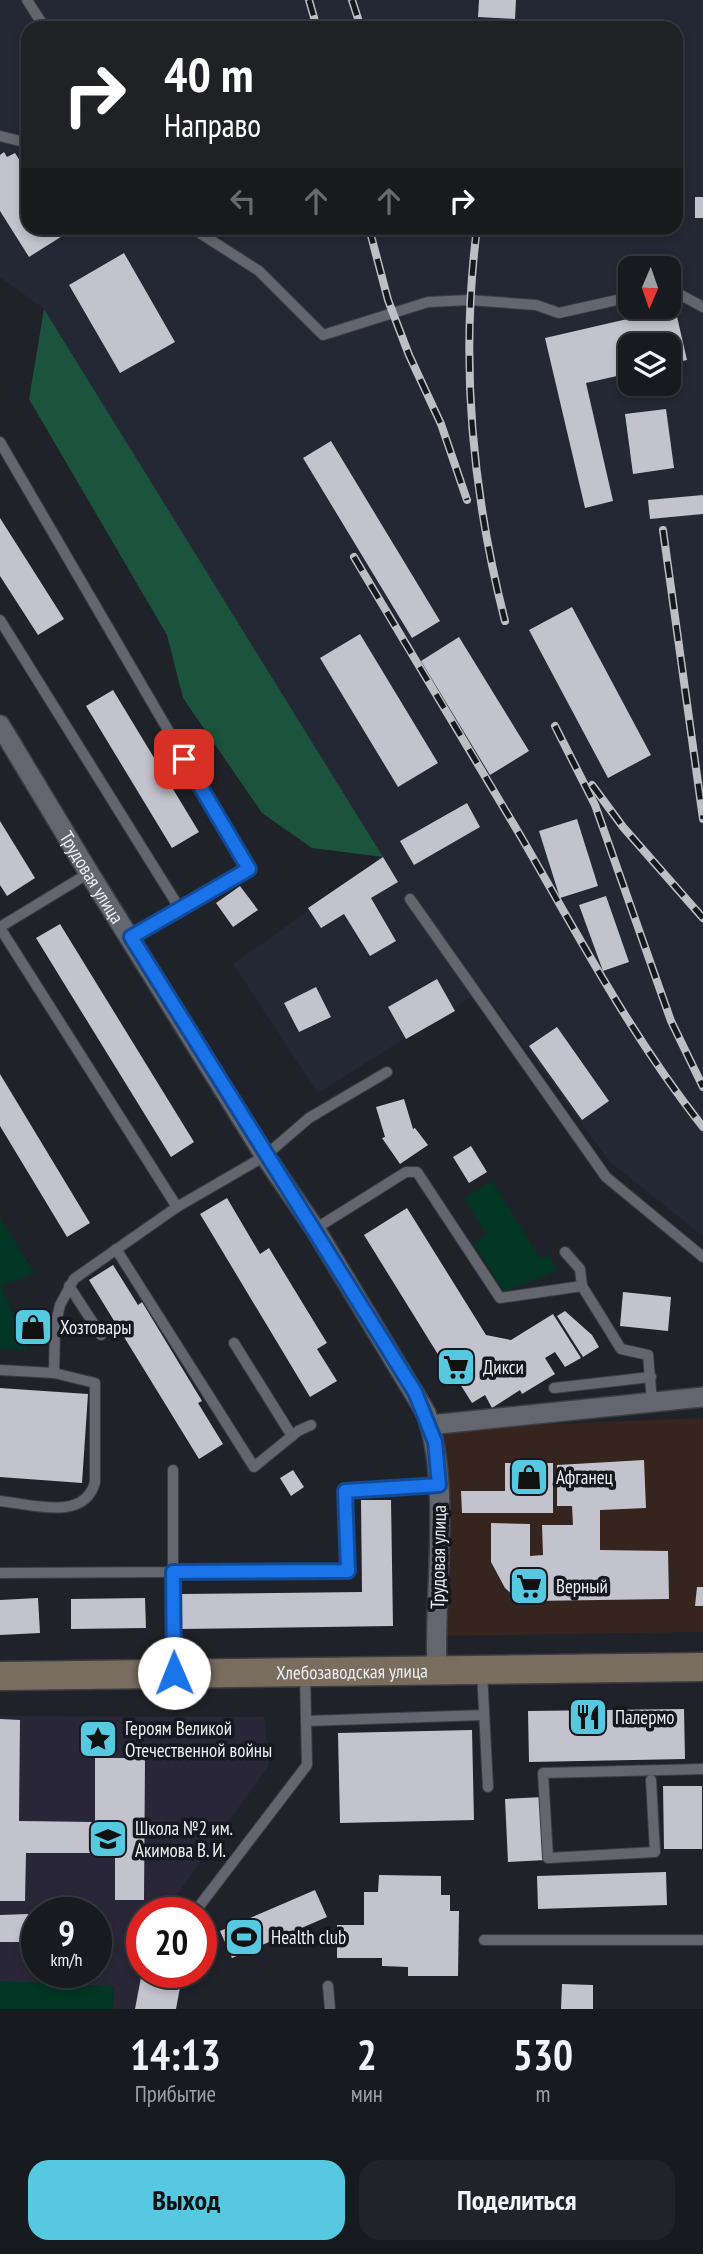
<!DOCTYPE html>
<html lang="ru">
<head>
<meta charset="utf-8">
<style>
  body { margin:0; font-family:"PT Sans Narrow",sans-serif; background:#202327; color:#f1f3f6; height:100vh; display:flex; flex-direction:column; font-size:26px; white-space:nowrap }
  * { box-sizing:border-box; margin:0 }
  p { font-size:23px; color:#9ea1a4 }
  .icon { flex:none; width:38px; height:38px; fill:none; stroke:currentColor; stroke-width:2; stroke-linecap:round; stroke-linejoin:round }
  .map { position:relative; height:2009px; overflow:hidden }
  .panel { display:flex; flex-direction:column; background:#171a1e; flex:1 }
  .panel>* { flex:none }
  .banner { position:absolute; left:21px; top:21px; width:662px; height:214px; border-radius:21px; box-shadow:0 4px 10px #0003,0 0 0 2px #36383c; background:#202124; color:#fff; overflow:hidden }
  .needle { width:46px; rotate:182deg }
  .tools { position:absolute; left:618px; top:256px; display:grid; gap:14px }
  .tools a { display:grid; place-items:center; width:63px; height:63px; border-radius:14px; background:#171a1e; box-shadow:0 4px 10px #0003,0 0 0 2px #36383c; font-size:35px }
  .speed { position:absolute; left:21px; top:1897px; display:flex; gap:14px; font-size:35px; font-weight:700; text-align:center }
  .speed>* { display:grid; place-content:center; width:91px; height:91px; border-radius:50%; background:#171a1e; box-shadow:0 4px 10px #0003,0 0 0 2px #36383c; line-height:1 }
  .speed small { font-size:18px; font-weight:400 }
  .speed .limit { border:10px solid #d22; background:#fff; color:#111 }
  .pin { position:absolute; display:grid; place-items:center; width:60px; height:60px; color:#fff; margin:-30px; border-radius:14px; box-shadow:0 4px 10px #0006 }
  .me { position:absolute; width:77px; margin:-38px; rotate:359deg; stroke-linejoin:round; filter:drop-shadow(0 0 5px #0008) }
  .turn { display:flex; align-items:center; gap:24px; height:147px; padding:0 28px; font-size:32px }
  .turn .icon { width:91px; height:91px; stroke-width:2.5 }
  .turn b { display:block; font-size:49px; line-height:60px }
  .lanes { display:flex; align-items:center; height:66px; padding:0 28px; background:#0003; justify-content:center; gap:35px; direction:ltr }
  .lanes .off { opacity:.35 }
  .eta { display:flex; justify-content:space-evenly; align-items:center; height:119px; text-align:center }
  .eta b { font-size:42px; font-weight:800; line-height:49px }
  .cta { display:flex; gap:14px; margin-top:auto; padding:14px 28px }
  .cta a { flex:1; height:80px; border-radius:21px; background:#56c9e1; color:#111; font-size:28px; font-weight:800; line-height:80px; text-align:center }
  .cta a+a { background:#202327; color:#f1f3f6 }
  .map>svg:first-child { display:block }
</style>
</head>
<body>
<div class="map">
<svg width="703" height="2009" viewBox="0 0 703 2009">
  <rect width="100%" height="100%" fill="#1f2228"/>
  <path fill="#36241e" d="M703,1418v214l-261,4 -2,-208z"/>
  <path fill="#232834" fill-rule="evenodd" d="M0,0h703v1236l-93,-74 -128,-172 -164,103 -85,-129 150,-106 -339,-549 -44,-32zM28,28h648v200h-648zM630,268h38v38h-38zM630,345h38v38h-38z"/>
  <path fill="#292737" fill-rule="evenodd" d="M0,1716l264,1 5,48 -105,148h-22v59l-7,37h-135zM37,1913h59v59h-59z"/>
  <g fill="#003623">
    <path d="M492,1181l49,79 8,-5 9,15 -54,22 -30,-49 13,-8 -23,-37z"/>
    <path d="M0,1217l34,56 -33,13 27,64h-28z"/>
    <path d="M0,1981l114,5 -1,23h-113z"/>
  </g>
  <path fill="#1b533d" d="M44,309l339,548 -71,-9 -50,-35 -79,-115 -16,-63 -138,-236z"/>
  <g fill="#c2c3cc">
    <path d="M479,0h37l-1,19 -37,-2z"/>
    <path d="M4,152l3,5 8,-4 9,14 4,-2v63h47l-46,29 -29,-46v-56z"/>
    <rect x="695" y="197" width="8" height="21"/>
    <path d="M124,253l51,89 -55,31 -51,-88z"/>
    <path d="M675,308l12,52 -19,4v-19h-38v28l-44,10 27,118 -28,7 -40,-170z"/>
    <path d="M666,409l8,59 -41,6 -8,-60z"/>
    <path d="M331,441l109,180 -28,17 -109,-180z"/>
    <path d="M703,495v19l-53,5 -2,-19z"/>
    <path d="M0,518l64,101 -26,16 -38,-59z"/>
    <path d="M572,607l79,148 -43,23 -79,-148z"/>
    <path d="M360,634l78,129 -40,24 -78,-129z"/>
    <path d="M459,637l70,114 -39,24 -69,-114z"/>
    <path d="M113,690l86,142 -27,16 -86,-142z"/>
    <path d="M467,803l13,24 -66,38 -14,-24z"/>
    <path d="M577,819l21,67 -38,12 -21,-67z"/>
    <path d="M0,821l35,57 -28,18 -7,-11z"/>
    <path d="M383,857l15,25 -27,16 25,43 -26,15 -26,-42 -23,14 -13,-20z"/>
    <path d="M240,886l18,24 -25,17 -17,-24z"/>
    <path d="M606,896l23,66 -26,9 -24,-66z"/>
    <path d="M60,924l134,218 -23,15 -135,-219z"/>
    <path d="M437,979l18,32 -49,28 -18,-32z"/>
    <path d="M316,987l15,30 -32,15 -15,-29z"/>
    <path d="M557,1027l52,74 -27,19 -53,-74z"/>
    <path d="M0,1074l90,149 -23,14 -67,-111z"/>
    <path d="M404,1099l9,30 2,-1 13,17 -28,19 -18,-26 3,-1 -9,-30z"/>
    <path d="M471,1146l16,26 -18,11 -16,-26z"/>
    <path d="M227,1198l33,56 9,-6 58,95 -10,6 20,32 -27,16 -110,-183z"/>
    <path d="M407,1208l79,127 25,5 42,-26 28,44 -16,9 -10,-15 -10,6 10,16 -33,20 -2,-4 -28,18 -7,-13 -13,8 -17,-27 -3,1 -88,-142z"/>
    <path d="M113,1265l25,40 4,-3 60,99 -4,2 25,41 -24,15 -110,-179z"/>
    <path d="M623,1292l48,5 -3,34 -48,-5z"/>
    <path d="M565,1311l27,24 7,12 -16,10 -26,-41z"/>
    <path d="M38,1313l9,20 -18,7 -9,-20z"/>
    <path d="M0,1388l88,6 -6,89 -82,-6z"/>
    <path d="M644,1460l2,48 -46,2v40l68,1 1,48 -139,2 -15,-4 -10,-9 -14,-26v-39l39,1v32l13,-1 -1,-30h31l-1,-19h-15v-41z"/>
    <path d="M505,1463h48v50h-91l-1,-22h44z"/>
    <path d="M293,1470l11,17 -13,9 -11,-18z"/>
    <path d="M361,1500h30l2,126 -211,3v-35l180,-2z"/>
    <path d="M697,1587h6v19h-8z"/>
    <path d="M38,1598l2,35 -40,2v-35z"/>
    <path d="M145,1598l1,30 -75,1v-30z"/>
    <path d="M684,1709l1,50 -156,3 -1,-51z"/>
    <path d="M0,1719l20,1 -1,101 76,1v-64h50l-1,142h-29v-47h-89l-1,48h-25z"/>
    <path d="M472,1730l2,90 -134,3 -2,-90z"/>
    <path d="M663,1786h39v63h-38z"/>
    <path d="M543,1797l3,63 -38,2 -3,-63z"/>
    <path d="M666,1872l1,33 -129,4 -1,-33z"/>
    <path d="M379,1875l62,1v19h9v16h9l-1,65h-50v-9l-26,-1v-8h-45v-33h27v-33h14z"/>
    <path d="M315,1890l12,27 -95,41 -12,-27z"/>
    <path d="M28,1914l1,28h-29v-27z"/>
    <path d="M142,1972h41l-7,37h-41z"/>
    <path d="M562,1984l31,1v24h-32z"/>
  </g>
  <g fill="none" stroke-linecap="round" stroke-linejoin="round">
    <g stroke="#3b3d43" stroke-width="12">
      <g id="lane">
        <path d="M27,0l18,28"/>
        <path d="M0,136l28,7"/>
        <path d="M192,228l67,43 64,64 105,-33 41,-2 67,5 23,8 71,-16"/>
        <path d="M668,288l35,19"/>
        <path d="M0,442l249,427 -69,40"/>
        <path d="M0,620l180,289 -49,28"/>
        <path d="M410,899l196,278 97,80"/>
        <path d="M0,927l89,-54"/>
        <path d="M0,928l177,279"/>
        <path d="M315,1229l91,-57h11l83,126 82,-12 39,63 27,6 4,47"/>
        <path d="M116,1249l138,218 44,-36 13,-6"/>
        <path d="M565,1252l15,17 2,17"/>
        <path d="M69,1286l32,49"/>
        <path d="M234,1343l58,93"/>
        <path d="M0,1370l54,3 41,10v99c-10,40 -64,22 -95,19"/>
        <path d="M54,1373l1,-46 5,-22 14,-26 103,-72 88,-51 44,-38 78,-46"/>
        <path d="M554,1388l97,-11"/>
        <path d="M0,1573l173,-1v-102"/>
        <path d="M174,1671l-1,-99 175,-1 -3,-80 94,-7"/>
        <path d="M482,1672l6,115"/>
        <path d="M306,1721l178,-6"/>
        <path d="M651,1780l4,72 -107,6 -5,-85 160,-4"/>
        <path d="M194,1913l113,-148 -2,-91"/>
        <path d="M484,1940h219"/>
        <path d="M328,1986l2,23"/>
      </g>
    </g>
    <g stroke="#3b3d43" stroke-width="22">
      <g id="street">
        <path id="s1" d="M0,725l89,148 176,283 50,73 111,184c26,72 7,181 11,259"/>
        <path d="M430,1425l273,-28"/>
      </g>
    </g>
    <g stroke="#3b3d43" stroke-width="31">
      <g id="secondary">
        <path id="s2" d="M0,1676l703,-9"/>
      </g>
    </g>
    <use href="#lane" stroke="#63666e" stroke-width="10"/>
    <use href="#street" stroke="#63666e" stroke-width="19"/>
    <use href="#secondary" stroke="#786d5e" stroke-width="28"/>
    <g stroke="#bdbfc4" stroke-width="8">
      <g id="rail">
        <path d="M309,0l8,28"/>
        <path d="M352,0l9,28"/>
        <path d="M369,228l19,72 21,55 32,69 26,76"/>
        <path d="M477,228c-17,132 -5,264 28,393"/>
        <path d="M663,530l40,289"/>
        <path d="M354,557c55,93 111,185 166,278 58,100 111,201 183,292"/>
        <path d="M555,726l40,79 76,216 32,66"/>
        <path d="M592,785l31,42 80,91"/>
      </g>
    </g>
    <use href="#rail" stroke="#16181f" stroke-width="5" stroke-dasharray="16" stroke-linecap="butt"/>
  </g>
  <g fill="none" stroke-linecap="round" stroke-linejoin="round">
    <g stroke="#114b97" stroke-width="18">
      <path id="route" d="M174,1673l-1,-101 175,-1 -3,-80 94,-6 -4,-43 -20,-50 -284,-455 118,-68 -65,-110"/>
    </g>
    <use href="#route" stroke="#1a73e8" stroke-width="12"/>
  </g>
  <defs>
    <g id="shop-square" transform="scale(2.0125)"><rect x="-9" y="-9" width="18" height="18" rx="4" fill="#56c9e1" stroke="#16181f"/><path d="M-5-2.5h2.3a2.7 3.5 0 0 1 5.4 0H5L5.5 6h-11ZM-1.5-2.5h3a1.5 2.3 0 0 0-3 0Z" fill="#111"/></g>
    <g id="supermarket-square" transform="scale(2.0125)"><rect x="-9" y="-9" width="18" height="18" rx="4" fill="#56c9e1" stroke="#16181f"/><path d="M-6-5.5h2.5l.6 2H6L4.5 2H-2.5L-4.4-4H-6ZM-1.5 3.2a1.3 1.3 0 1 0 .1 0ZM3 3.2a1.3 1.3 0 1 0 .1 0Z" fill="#111"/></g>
    <g id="restaurant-square" transform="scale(2.0125)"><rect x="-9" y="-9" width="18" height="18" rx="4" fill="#56c9e1" stroke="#16181f"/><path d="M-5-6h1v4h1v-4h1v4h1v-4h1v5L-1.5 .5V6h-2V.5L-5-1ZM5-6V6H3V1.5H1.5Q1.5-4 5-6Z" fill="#111"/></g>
    <g id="sight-square" transform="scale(2.0125)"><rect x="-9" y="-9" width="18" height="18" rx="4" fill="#56c9e1" stroke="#16181f"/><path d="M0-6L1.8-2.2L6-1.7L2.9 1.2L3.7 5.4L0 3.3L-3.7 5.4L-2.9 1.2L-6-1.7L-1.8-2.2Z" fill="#111"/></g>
    <g id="school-square" transform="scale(2.0125)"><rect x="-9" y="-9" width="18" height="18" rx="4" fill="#56c9e1" stroke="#16181f"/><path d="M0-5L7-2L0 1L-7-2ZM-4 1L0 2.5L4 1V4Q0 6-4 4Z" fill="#111"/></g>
    <g id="stadium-square" transform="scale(2.0125)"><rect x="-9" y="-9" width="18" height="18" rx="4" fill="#56c9e1" stroke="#16181f"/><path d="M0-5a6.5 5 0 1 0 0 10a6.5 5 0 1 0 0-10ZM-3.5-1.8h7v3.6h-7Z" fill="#111"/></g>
  </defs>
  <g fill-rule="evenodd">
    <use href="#shop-square" x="33" y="1327"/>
    <use href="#supermarket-square" x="456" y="1367"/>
    <use href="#shop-square" x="529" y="1477"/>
    <use href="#supermarket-square" x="529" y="1586"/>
    <use href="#restaurant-square" x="588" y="1717"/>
    <use href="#sight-square" x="98" y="1739"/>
    <use href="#school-square" x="108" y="1839"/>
    <use href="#stadium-square" x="244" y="1937"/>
  </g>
  <g text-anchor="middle" stroke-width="7" stroke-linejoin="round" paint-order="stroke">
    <g font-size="19" fill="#edeff3" stroke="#16181f">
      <text dy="7" stroke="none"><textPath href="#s1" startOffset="178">Трудовая улица</textPath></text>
      <text transform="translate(438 1557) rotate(-89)" y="7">Трудовая улица</text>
      <text dy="7" stroke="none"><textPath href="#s2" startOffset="352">Хлебозаводская улица</textPath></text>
    </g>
    <g font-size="19" fill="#edeff3" stroke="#16181f" text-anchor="start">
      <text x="60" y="1334">Хозтовары</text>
      <text x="483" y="1374">Дикси</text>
      <text x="556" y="1484">Афганец</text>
      <text x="556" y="1593">Верный</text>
      <text x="615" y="1724">Палермо</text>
      <text x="125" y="1735">Героям Великой<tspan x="125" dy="22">Отечественной войны</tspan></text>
      <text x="135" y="1835">Школа №2 им.<tspan x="135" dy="22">Акимова В. И.</tspan></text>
      <text x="271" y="1944">Health club</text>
    </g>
  </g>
</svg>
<div class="tools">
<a><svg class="needle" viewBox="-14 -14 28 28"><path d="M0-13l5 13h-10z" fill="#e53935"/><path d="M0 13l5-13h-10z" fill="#9ea1a4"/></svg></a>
<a><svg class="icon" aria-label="layers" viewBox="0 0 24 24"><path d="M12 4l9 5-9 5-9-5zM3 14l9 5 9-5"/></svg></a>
</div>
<div class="speed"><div>9<small>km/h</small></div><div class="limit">20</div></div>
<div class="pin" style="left:184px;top:759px;background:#d93025"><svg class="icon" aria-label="arrive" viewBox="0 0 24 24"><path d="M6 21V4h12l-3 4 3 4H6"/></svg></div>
<svg class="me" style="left:174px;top:1673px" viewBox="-20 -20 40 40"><circle r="19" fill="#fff"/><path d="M0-13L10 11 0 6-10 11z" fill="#1a73e8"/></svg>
<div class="banner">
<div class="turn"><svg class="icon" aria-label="right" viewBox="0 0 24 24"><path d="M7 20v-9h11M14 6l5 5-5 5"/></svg><div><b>40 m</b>Направо</div></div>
<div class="lanes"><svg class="icon off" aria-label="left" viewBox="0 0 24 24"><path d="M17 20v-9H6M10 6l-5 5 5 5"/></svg><svg class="icon off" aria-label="ahead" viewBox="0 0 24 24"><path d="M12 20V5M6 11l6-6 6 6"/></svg><svg class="icon off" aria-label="ahead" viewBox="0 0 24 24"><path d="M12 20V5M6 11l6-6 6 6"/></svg><svg class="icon" aria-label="right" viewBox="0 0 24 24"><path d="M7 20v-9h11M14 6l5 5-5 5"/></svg></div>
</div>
</div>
<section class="panel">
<div class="eta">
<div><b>14:13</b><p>Прибытие</p></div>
<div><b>2</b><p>мин</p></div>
<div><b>530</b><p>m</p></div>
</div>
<div class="cta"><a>Выход</a><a>Поделиться</a></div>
</section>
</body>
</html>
